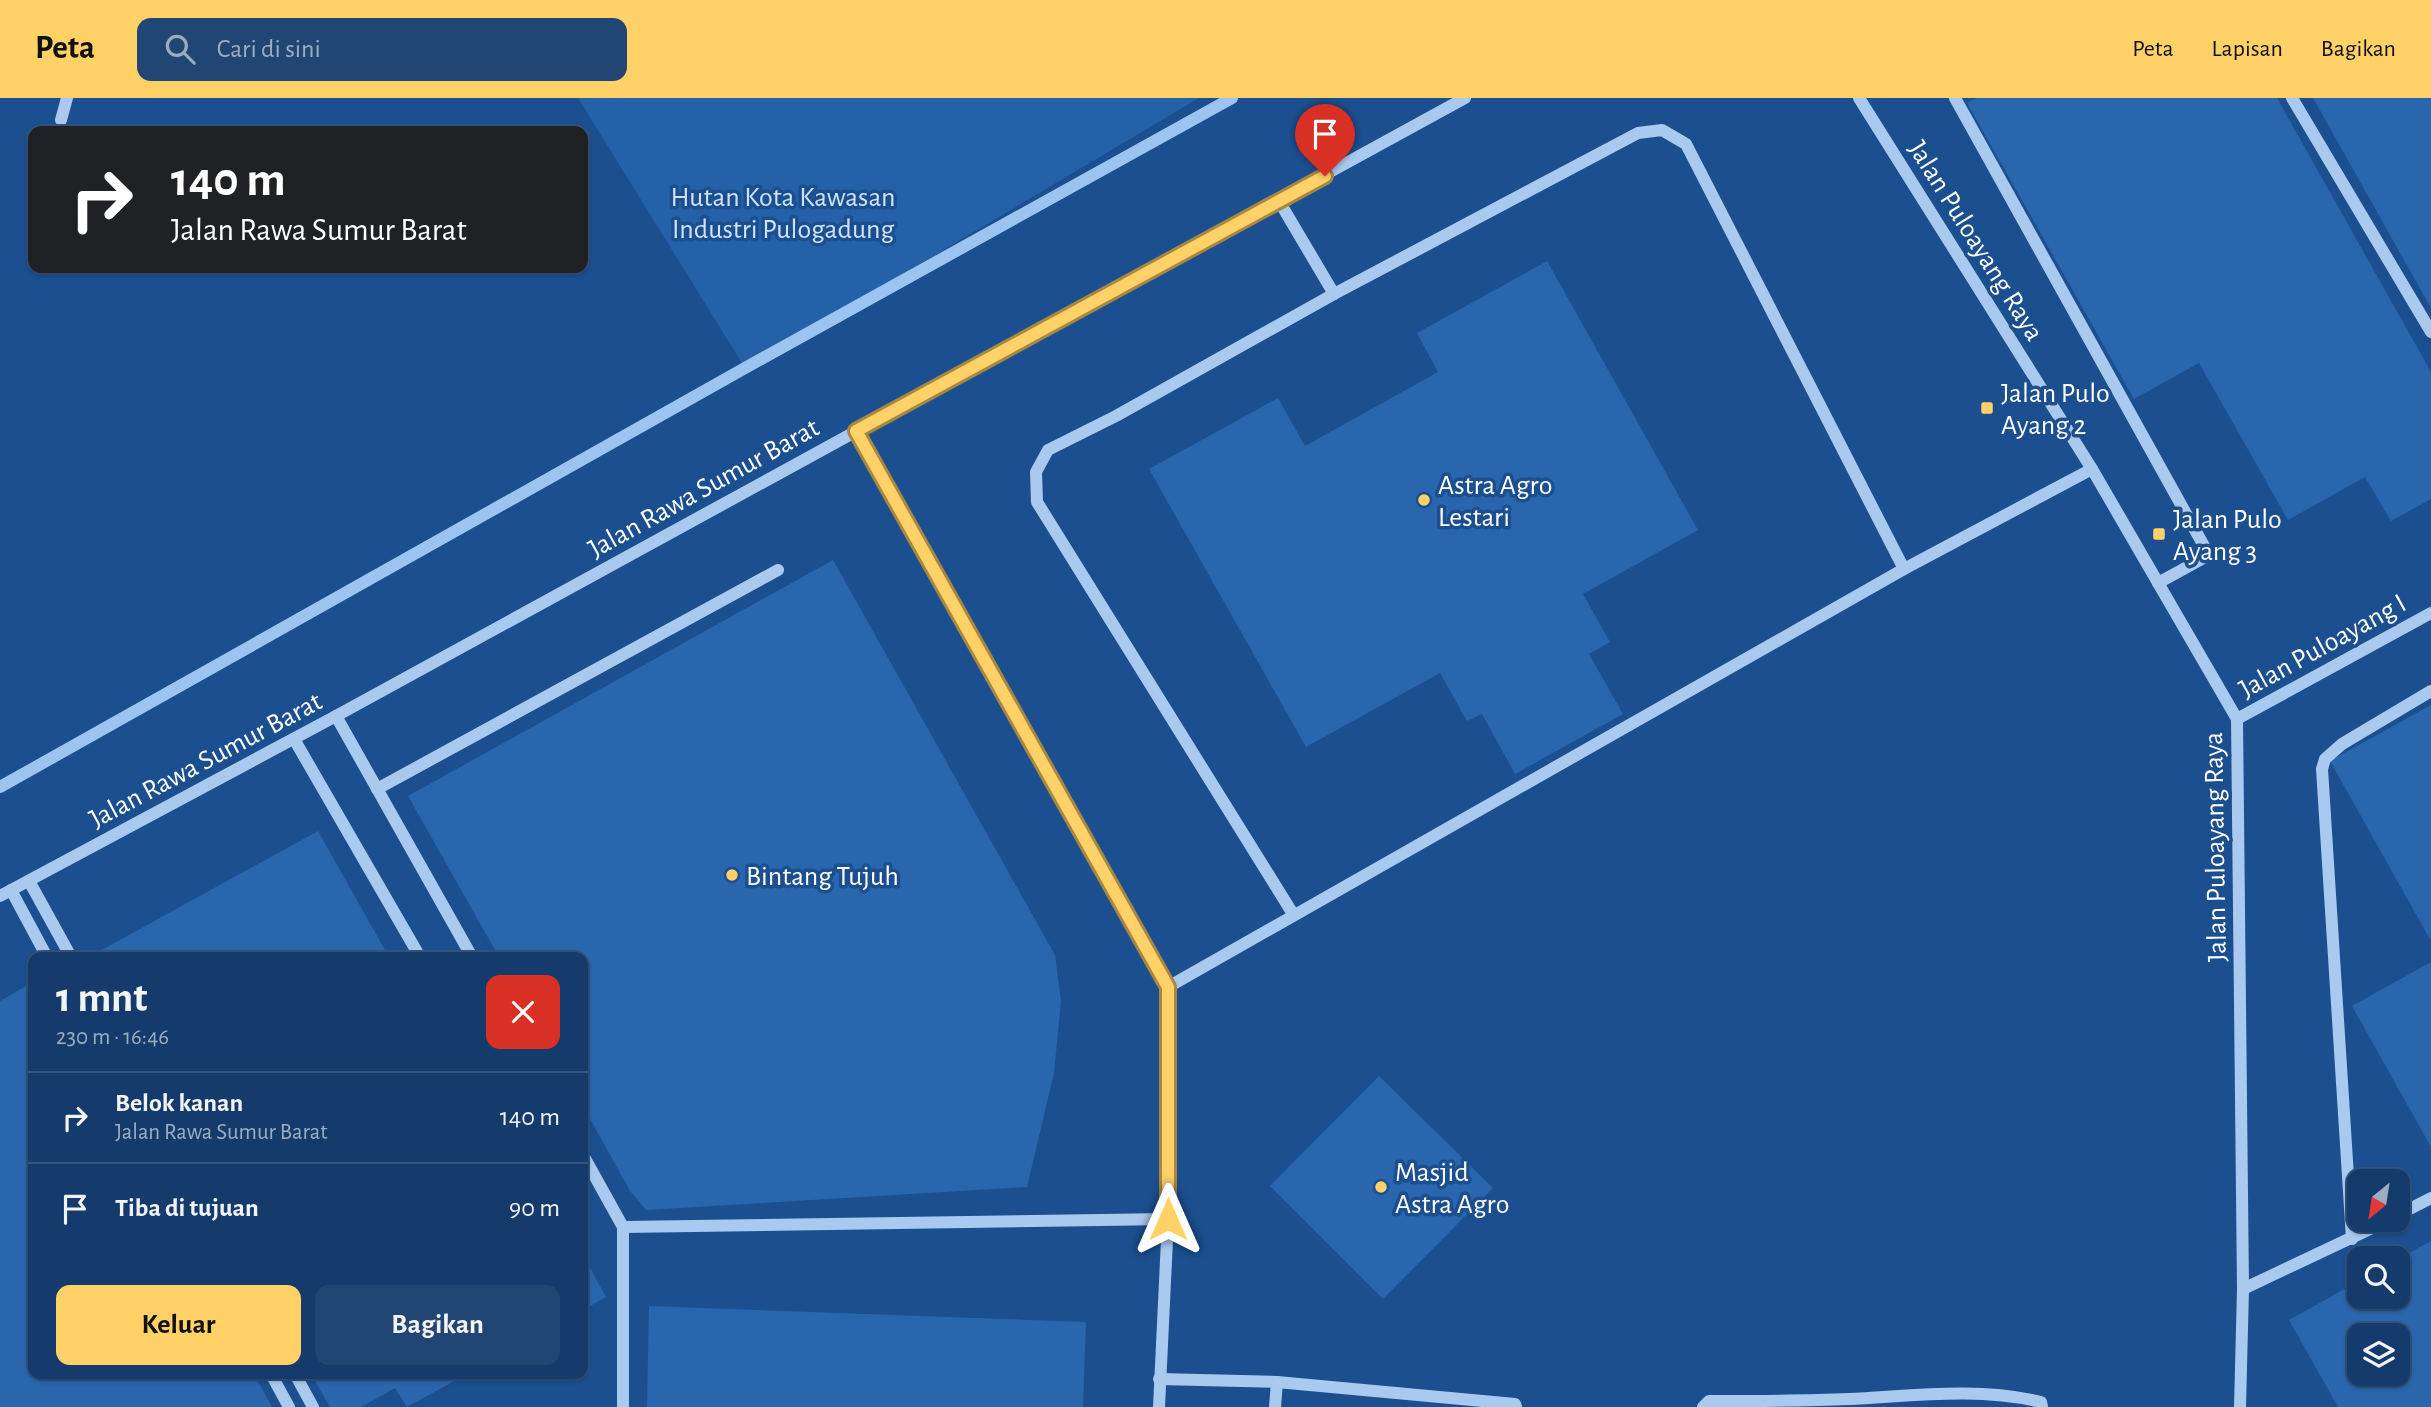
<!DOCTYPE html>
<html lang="id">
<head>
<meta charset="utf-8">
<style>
  body { margin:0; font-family:"Alegreya Sans",sans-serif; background:#214673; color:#f1f3f6; height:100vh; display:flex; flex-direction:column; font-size:26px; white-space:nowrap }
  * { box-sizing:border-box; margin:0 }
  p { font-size:23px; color:#9dadc1 }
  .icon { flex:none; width:38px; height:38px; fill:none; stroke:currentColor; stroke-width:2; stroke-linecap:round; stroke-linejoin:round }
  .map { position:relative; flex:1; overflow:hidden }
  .sheet { position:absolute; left:28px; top:854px; width:560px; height:427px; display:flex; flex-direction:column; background:#143b6b; border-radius:14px; box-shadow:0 2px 5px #0004,0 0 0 2px #33557e }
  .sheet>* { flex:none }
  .guide { position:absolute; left:28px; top:28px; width:560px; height:147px; border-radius:14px; box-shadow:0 2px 5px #0004,0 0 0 2px #33557e; background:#202124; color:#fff; overflow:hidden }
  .needle { width:46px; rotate:210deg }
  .fabs { position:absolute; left:2347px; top:1071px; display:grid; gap:14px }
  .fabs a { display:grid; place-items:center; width:63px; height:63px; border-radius:14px; background:#143b6b; box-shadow:0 2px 5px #0004,0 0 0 2px #33557e; font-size:35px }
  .pin { position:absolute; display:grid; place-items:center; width:60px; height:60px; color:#fff; margin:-72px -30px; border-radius:50% 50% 50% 0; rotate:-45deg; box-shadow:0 0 7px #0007 }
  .pin .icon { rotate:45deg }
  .me { position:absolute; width:77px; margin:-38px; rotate:0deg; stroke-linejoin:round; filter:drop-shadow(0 0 5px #0008) }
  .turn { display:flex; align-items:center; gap:24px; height:147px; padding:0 28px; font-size:32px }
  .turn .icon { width:91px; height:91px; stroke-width:2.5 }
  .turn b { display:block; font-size:49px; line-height:60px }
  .round { display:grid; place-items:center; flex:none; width:74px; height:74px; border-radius:14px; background:#214673 }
  .headline { display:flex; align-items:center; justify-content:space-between; height:119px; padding:0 28px }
  h1 { font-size:42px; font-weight:600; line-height:52px }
  .cta { display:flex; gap:14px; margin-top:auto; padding:14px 28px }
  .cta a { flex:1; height:80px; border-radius:14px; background:#ffd166; color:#111; font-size:28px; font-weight:600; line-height:80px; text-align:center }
  .cta a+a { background:#214673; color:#f1f3f6 }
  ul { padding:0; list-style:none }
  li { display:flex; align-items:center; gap:21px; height:91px; padding:0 28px; border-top:2px solid #33557e }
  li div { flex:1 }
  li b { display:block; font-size:26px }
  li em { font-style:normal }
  header { display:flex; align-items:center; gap:42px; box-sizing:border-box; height:98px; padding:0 35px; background:#ffd166; color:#111 }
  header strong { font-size:33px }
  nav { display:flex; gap:38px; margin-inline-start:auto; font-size:24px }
  .search { width:490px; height:63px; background:#214673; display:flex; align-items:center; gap:18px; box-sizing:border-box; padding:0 24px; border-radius:14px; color:#9dadc1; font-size:26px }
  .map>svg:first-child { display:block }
</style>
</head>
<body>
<header>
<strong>Peta</strong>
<div class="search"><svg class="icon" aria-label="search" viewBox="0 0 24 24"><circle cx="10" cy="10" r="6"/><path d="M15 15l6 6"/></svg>Cari di sini</div>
<nav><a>Peta</a><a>Lapisan</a><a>Bagikan</a></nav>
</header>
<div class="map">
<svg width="2431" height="1309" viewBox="0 0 2431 1309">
  <rect width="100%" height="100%" fill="#1b4f8f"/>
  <path fill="#2461a8" d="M578,0h621l-454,270z"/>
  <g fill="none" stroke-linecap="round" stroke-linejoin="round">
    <path stroke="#9cc4f0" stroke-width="12" d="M0,689l745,-419 487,-270"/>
  </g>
  <g fill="#2a66ad" fill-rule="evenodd">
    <path d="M1976,0h301l154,274v127l-40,22 -26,-44 -77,43 -89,-157 -65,36 -167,-296z"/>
    <path d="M2313,0h118v210z"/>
    <path d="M1547,163l151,269 -115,64 27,48 -21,12 34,60 -108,60 -33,-60 -15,7 -27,-48 -134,74 -157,-278 129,-71 27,48 133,-74 -21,-39z"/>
    <path d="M833,462l222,395 6,46 -7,72 -27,114 -381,23 -16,-19 -47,-85v-149h-84l-91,-161z"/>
    <path d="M2431,607v236l-101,-180z"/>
    <path d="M318,733l71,126h-300z"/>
    <path d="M2431,864v185l-79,-141z"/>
    <path d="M33,884v392h221l18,33h-272v-406z"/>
    <path d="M1379,978l114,112 -110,111 -113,-113z"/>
    <path d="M2431,1143v166h-93l-49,-87 70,-39v16h39v-38zM2359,1237h39v39h-39z"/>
    <path d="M583,1157l23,42 -23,13z"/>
    <path d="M649,1208l437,16 -3,85h-436z"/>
    <path d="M311,1276h156l-60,33 -12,-19 -34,19h-31z"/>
  </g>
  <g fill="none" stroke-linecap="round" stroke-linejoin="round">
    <g stroke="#a9c9ee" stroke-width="12">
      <path d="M1859,0l233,371 145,250 6,570 -3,118"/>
      <path d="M1955,0l254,457 -51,28"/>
      <path d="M2292,0l139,234"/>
      <path d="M61,22l6,-22"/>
      <path d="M1279,103l55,93"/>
      <path d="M856,333l312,556v232l-9,188"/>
      <path d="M336,618l136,241"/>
      <path d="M2237,621l194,-106"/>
      <path d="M294,641l126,218"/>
      <path d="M377,691l401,-219"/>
      <path d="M29,783l42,76"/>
      <path d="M11,792l36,67"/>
      <path d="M0,798l336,-180 1129,-618"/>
      <path d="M1293,816l-256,-412 -1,-30 12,-22 68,-34 218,-122 304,-161 24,-3 24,14 218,425"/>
      <path d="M1168,889l736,-418 188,-100"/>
      <path d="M583,1057l40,72v180"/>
      <path d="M2398,1117l33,-17"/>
      <path d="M623,1129l545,-8"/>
      <path d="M2352,1141l-30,-470 3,-10 17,-15 89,-53"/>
      <path d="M2243,1191l146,-69"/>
      <path d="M271,1276l18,33"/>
      <path d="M295,1276l18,33"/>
      <path d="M1159,1281l118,3 238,22 1,3"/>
      <path d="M1275,1309l2,-25"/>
      <path d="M1703,1309l6,-6c46,0 93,0 140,-2 64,-3 129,-12 192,3l1,5"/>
    </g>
  </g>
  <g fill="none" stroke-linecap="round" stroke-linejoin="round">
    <g stroke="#a68842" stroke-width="18">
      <path id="route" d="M1168,1121v-232l-312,-556 469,-255"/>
    </g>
    <use href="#route" stroke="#ffd166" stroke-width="12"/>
  </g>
  <g fill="#ffd166" stroke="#1b4f8f" stroke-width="2.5">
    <rect x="1980" y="303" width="14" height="14" rx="3.5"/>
    <circle cx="1424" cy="402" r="7"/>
    <rect x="2152" y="429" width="14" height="14" rx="3.5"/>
    <circle cx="732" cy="777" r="7"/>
    <circle cx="1381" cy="1089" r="7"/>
  </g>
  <g text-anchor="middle" stroke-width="7" stroke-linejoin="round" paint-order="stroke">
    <g font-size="28" fill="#cfe3fa" stroke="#1b4f8f">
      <text x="783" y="108">Hutan Kota Kawasan<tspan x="783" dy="32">Industri Pulogadung</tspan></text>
    </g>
    <g font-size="28" fill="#fff" stroke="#1b4f8f">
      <text transform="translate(1977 142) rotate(58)" y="10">Jalan Puloayang Raya</text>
      <text transform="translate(703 389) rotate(-29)" y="10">Jalan Rawa Sumur Barat</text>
      <text transform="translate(2322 547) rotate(-29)" y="10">Jalan Puloayang I</text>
      <text transform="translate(205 661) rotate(-28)" y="10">Jalan Rawa Sumur Barat</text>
      <text transform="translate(2214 749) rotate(-91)" y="10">Jalan Puloayang Raya</text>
    </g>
    <g font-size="28" fill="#fff" stroke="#1b4f8f" text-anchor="start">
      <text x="2001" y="304">Jalan Pulo<tspan x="2001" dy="32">Ayang 2</tspan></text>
      <text x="1438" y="396">Astra Agro<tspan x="1438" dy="32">Lestari</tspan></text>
      <text x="2173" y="430">Jalan Pulo<tspan x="2173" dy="32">Ayang 3</tspan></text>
      <text x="746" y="787">Bintang Tujuh</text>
      <text x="1395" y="1083">Masjid<tspan x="1395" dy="32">Astra Agro</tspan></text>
    </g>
  </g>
</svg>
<div class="fabs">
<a><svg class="needle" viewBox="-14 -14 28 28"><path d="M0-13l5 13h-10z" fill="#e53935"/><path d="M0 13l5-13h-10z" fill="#9dadc1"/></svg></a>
<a><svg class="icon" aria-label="search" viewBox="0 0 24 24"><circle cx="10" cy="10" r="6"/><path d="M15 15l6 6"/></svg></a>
<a><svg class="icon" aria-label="layers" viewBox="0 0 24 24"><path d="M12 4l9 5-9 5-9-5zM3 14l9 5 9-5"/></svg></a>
</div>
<div class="pin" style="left:1325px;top:78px;background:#d93025"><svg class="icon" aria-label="arrive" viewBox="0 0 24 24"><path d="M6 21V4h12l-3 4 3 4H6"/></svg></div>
<svg class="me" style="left:1168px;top:1121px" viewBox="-20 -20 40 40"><path d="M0-17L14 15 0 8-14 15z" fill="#ffd166" stroke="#fff" stroke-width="4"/></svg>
<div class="guide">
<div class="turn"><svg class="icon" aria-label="right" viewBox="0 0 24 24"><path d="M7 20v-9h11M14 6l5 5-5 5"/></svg><div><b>140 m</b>Jalan Rawa Sumur Barat</div></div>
</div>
<section class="sheet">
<div class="headline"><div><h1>1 mnt</h1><p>230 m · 16:46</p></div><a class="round" style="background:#d93025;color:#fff"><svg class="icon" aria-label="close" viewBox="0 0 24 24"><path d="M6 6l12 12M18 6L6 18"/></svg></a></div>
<ul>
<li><svg class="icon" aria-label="right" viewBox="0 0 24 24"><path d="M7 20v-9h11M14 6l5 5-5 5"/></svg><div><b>Belok kanan</b><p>Jalan Rawa Sumur Barat</p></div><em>140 m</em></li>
<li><svg class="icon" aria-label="arrive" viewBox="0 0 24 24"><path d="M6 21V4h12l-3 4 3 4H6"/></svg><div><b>Tiba di tujuan</b></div><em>90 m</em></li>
</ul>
<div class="cta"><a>Keluar</a><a>Bagikan</a></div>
</section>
</div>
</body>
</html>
